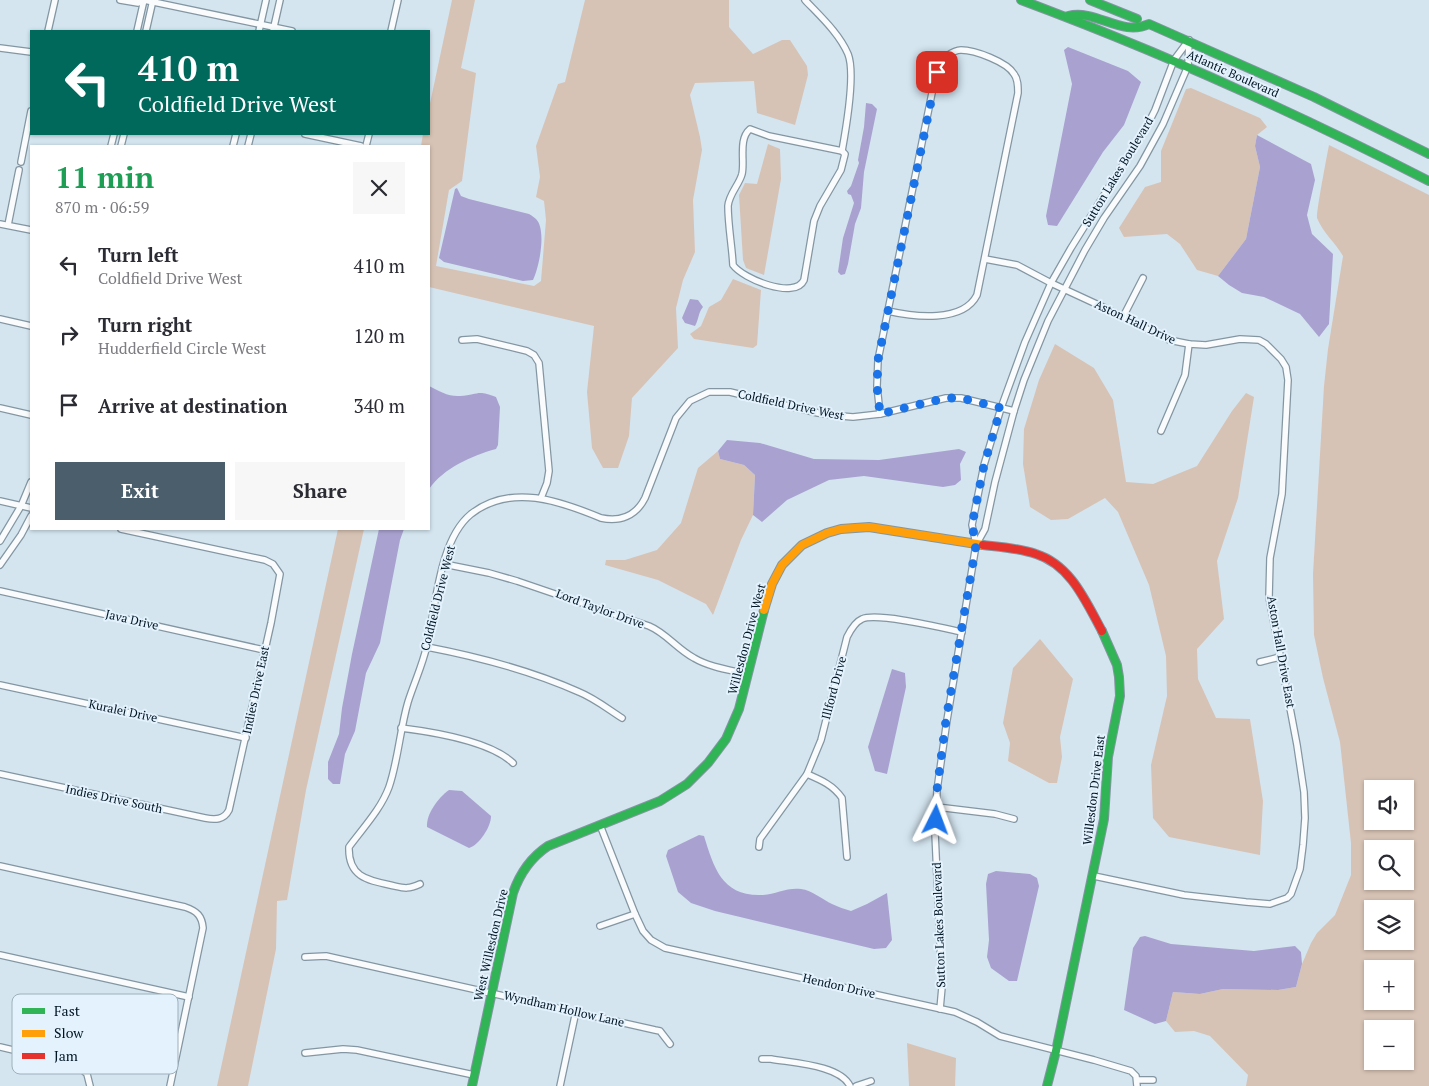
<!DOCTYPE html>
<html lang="en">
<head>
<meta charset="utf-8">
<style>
  body { margin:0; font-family:"PT Serif",serif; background:#f7f7f7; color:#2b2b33; height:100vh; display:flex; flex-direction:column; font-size:19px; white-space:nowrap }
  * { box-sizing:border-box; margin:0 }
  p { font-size:16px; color:#7c7c81 }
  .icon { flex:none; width:28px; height:28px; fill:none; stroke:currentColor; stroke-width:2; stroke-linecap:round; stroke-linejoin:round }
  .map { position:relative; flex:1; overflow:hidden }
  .drawer { position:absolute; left:30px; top:145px; width:400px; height:385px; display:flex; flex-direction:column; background:#fff; border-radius:0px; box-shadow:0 1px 4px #0004 }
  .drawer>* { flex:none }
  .guide { position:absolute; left:30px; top:30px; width:400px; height:105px; border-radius:0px; box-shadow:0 1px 4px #0004; background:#00695c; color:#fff; overflow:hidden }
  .controls { position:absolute; left:1364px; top:780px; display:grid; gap:10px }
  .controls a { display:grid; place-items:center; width:50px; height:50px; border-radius:0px; background:#fff; box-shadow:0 1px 4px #0004; font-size:25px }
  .pin { position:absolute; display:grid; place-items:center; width:42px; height:42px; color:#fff; margin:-21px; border-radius:10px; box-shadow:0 2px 8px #0006 }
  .me { position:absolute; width:55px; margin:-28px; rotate:3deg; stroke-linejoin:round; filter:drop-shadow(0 0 4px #0008) }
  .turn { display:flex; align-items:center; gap:18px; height:105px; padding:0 25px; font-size:22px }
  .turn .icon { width:65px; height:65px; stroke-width:2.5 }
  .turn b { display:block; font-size:35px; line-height:42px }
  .round { display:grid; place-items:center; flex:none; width:52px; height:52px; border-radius:0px; background:#f7f7f7 }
  .headline { display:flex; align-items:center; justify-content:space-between; height:85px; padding:0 25px }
  h1 { font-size:30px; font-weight:700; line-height:38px; color:#1e9e55 }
  .cta { display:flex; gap:10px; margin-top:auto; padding:10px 25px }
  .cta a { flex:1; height:58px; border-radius:0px; background:#4a5e6b; color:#fff; font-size:20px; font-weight:700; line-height:58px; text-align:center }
  .cta a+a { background:#f7f7f7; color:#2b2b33 }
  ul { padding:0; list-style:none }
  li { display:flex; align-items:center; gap:15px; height:70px; padding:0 25px }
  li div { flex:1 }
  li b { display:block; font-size:19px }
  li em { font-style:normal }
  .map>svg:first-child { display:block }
</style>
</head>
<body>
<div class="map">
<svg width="1429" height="1086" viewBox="0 0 1429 1086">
  <rect width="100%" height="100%" fill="#d4e5f0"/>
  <g fill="#d7c3b5" fill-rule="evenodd">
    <path d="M452,0h23l-14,68 15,5 -14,108 -13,9 -13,76 98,20 7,-5 5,-61 -2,-19 -8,-4 4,-20 -4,-31 22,-62 7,-2 20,-82h144v27l24,27 29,-14h8l17,26 1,9 -13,50 -38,-12 -3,-32 -59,2 -5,12 10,42 2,13 -9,50 2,52 -12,28 -7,28 2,40 -46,50 -3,38 -11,32h-15l-11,-20 -5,-56 7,-66 -165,-39v-141h-8l2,-12h6v-26z"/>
    <path d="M1191,88l69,30 7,9 -10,8 -2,11 5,21 -14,72 -28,37 -21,-6 -17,-26 -13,-10 -43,3 -5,-9 26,-41 16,-5v-31l25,-62z"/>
    <path d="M768,144l12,5 1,30 -17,96 -18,-7 -3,-8 -4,-65 6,-12 12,1z"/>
    <path d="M1329,145l100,50v891h-183l2,-11 -38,-39 -16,-5 -19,1 -9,-11 7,-29 27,2 23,-5 55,1 18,-3 6,-23 9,-21 6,-10 18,-18 16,-40v-32l-11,-101 -17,-64 -9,-43 -1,-61 11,-188 4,-37 15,-93c-8,-14 -20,-23 -26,-38 -1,-5 10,-63 12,-73zM1372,789h33v32h-33zM1372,849h33v32h-33zM1372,909h33v32h-33zM1372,969h33v32h-33zM1372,1029h33v32h-33z"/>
    <path d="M733,279l28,11 -4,55 -4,3 -59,-9 -4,-5 11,-8 8,-19 12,-7z"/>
    <path d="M1055,344l39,24 19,32 13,82 27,2 44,-18 35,-55 14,-18 8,4 -16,101 -21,63 7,58 -27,30 1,30 18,39 34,1 13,82 -3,54 -91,-18 -16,-19 -2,-53 16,-69 -1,-40 -17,-71 -31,-73 -13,-14 -37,21 -17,1 -21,-13 -7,-43 1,-35 15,-49z"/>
    <path d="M718,451l2,8 24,6 11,10 -2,40 -12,25 -28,75 -7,-11 -48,-24 -53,-15 1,-5h19l32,-10 24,-27 17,-55z"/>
    <path d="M338,529h26l-58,261 -19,110 -10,1 -1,48 -28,137h-31z"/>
    <path d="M1040,639l33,40 -13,58 2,20 -5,26h-8l-41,-22 2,-18 -7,-20 10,-55z"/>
    <path d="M907,1043l49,15 -1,28h-46z"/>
  </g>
  <g fill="#a9a2d0">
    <path d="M1068,47l60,24 13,11 -17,43 -21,27 -46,74 -9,-1 -2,-9 26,-132 -8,-34z"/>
    <path d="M866,103l6,1 5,5 -13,63 -3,36 -6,16 -7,40 -3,10 -4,1 -3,-3 5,-34 11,-35 -3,-8 -3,-1 -1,-3 4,-5 8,-23 -1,-3 6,-33z"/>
    <path d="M1257,135l54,29 4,16 -8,35 5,19 21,20 -4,70 -10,13 -19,-23 -36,-17 -22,-4 -13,-8 -11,-9 28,-37 14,-72 -5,-21z"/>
    <path d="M457,188l4,8 8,3 60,15c3,2 5,3 7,5 11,11 3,49 -3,61l-10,1 -79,-19 -5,-4 16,-69z"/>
    <path d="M690,299l8,1 5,7c-5,6 -4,12 -8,19l-10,-3 -3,-5z"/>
    <path d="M429,386c10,5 20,11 31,10 18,-1 17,-7 36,1l4,10 -2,38 -2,4c-25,7 -52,19 -67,40z"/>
    <path d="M727,440l33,3 54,16 65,1 80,-11 7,3 -6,12 1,16 -6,5 -12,2 -79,-11 -35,4 -42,20 -25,22 -9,-7 2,-40 -11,-10 -24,-6 -2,-8z"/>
    <path d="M379,529h25l-4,11 -20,103 -14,30 -11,58 -10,23 -5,30h-7l-5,-5v-17l11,-28 3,-26 10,-54z"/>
    <path d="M892,669l13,4 1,14 -19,87 -12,-3 -7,-24z"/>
    <path d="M449,790l13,1 29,25c0,11 -12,29 -22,32l-42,-21c-1,-13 11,-29 22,-37z"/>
    <path d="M699,835l5,1c10,32 18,61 59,59 13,-1 25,-8 38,-6 11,1 22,11 31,15 6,3 13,5 19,7l16,-7 20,-11 5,47 -6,8 -12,1 -159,-38 -24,-8 -13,-11 -12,-36 2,-6z"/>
    <path d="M996,871l34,3 7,4 2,8 -22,95h-8l-18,-13 -4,-11 2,-17 -3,-56 2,-10z"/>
    <path d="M1145,936l26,8 83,7 41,-5 6,6 1,12 -6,23 -18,3 -55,-1 -23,5 -27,-2 -7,29 -11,3 -31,-14 9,-62 7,-11z"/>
  </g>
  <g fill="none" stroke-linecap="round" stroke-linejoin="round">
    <g stroke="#8396a2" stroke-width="8">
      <g id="street">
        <path d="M120,0l18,3 6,-3"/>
        <path d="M144,0l148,31"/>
        <path d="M805,0c15,16 34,33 43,54 8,20 -2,75 -6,97"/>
        <path d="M48,31l7,-31"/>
        <path d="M137,31l7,-31"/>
        <path d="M146,31l7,-31"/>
        <path d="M259,31l7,-31"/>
        <path d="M273,31l7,-31"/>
        <path d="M391,31l7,-31"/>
        <path d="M0,48l31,4"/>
        <path d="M750,129l19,7 73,15 3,3 -4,16 -21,36 -6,15 -10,59c-9,20 -61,-1 -71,-15 -1,-19 -5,-40 -5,-59 1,-12 11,-21 14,-32 3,-13 -4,-35 8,-45z"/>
        <path d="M305,134l56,12"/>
        <path d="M111,146l3,-12"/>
        <path d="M121,146l3,-12"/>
        <path d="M233,146l3,-12"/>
        <path d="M248,146l3,-12"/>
        <path d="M366,146l3,-12"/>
        <path d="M21,162l10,-51"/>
        <path d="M0,224l31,6"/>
        <path d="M8,225l11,-55"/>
        <path d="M985,259l32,6 34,18 54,25 64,32 20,4 17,1 34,-6 19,1 7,4 15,15 5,8 2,13 -6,114 -12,64 -1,39 28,148 7,47 1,26 -2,27 -3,24 -9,25 -4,4 -17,6 -24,-2 -62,-7 -90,-19"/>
        <path d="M1123,317l20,-39"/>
        <path d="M0,319l31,7"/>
        <path d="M462,340l15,-1 50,12 7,4 5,8 10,108 -2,12 -6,15"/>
        <path d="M0,408l31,7"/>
        <path d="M880,414l-3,-28 1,-26 55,-272c3,-11 4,-25 14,-32 4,-3 10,-6 14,-6 14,0 46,12 53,24 4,5 4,12 4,19l-41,202c-14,28 -63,22 -89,16"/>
        <path d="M1161,431l24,-56 4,-31"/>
        <path d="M0,501l31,7"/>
        <path d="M0,541l21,-35 10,-24"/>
        <path d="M976,544l-4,-19 12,-60 17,-57 24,-66 26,-59 20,-35 76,-122 8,-16 19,-50 15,-20"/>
        <path d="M444,564l45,9 28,8 132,45c17,7 28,23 45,32 15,9 36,12 53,16"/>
        <path d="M0,565l21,-30 10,-19"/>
        <path d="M0,591l264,59"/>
        <path d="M427,647c52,10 103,23 152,45 15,6 29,17 43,26"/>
        <path d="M1260,662l20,-5"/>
        <path d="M0,685l246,53"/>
        <path d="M401,728c32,4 89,13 112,35"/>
        <path d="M0,774l205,44c10,2 19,2 24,-8l42,-187 9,-49 -7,-10 -8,-4 -144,-31"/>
        <path d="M807,774c14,6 26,11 35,24l5,59"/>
        <path d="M937,807l58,7 19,5"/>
        <path d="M600,825l35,89 8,17 8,9 14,8 290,64 22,10 23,14 94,24 37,11 5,5 1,10"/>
        <path d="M759,847l1,-8 47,-65 14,-34 26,-103c3,-6 8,-15 15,-18 15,-7 81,9 100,13"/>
        <path d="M0,866l185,41c12,4 17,9 18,21l-33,158"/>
        <path d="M420,884c-13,6 -16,4 -30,1 -24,-5 -42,-9 -41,-38 14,-19 32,-38 40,-60 9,-26 11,-58 19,-85 6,-19 15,-38 19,-57 9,-39 12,-105 44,-131 40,-31 89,-13 130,4 19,4 35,-2 44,-20l31,-80 14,-17 19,-9h21l88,21 23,3 12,1 27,-3 66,-16h15l53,13"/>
        <path d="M600,926l35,-12"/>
        <path d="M0,955l189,42"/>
        <path d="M305,957l21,-1 329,74 5,1 10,13"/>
        <path d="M940,1009l2,-22 -7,-154 2,-43 10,-70 29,-175 9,-16 10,-47 19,-71 10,-31 24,-59 37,-71 19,-32 36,-52 23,-42 25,-58 1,-26"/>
        <path d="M0,1047l77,18 10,9 3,12"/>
        <path d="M305,1053l38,-4 14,1 117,25"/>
        <path d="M762,1059h9c22,4 69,6 79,27"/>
        <path d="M1137,1080h16"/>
        <path d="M560,1086l16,-75"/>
        <path d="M856,1086l15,-5"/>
      </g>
    </g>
    <g stroke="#8396a2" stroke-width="10">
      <g id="fast">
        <path d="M1021,0c140,52 275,113 408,181"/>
        <path d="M1090,0l47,19"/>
        <path d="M1068,16c29,-7 53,21 81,8l165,73 115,57"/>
        <path d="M472,1086l41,-193c7,-20 17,-35 35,-47l112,-45 27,-17 21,-21 18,-24 13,-30 25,-99"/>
        <path d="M1047,1086l9,-35 48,-232 4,-62 12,-61 -1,-19 -2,-12 -15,-34"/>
      </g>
    </g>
    <g stroke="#8396a2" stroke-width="10">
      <path id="slow" d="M764,610l8,-26 10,-19 20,-20 25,-12 14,-4 28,-2 114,18"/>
    </g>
    <g stroke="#8396a2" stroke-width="10">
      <path id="jam" d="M983,545c18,2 36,3 53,9 35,11 50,48 66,77"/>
    </g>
    <use href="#street" stroke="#f9fbfd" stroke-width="5.5"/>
    <use href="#fast" stroke="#30b455" stroke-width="8"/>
    <use href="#slow" stroke="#ff9f0a" stroke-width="8"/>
    <use href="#jam" stroke="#e5322d" stroke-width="8"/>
  </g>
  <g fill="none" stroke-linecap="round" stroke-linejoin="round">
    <path stroke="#1a73e8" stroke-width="9" stroke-dasharray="0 16.2" d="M936,820l1,-30 9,-70 30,-175 -4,-20 12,-60 17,-57 -40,-10h-15l-66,16 -3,-28 1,-26 59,-288"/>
  </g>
  <g text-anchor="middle" stroke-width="4" stroke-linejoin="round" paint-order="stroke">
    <g font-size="12" fill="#001523" stroke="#e3f2fc">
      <text transform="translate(1233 74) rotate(24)" y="4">Atlantic Boulevard</text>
      <text transform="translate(1118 172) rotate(-59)" y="4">Sutton Lakes Boulevard</text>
      <text transform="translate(1135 322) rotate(25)" y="4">Aston Hall Drive</text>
      <text transform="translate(791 405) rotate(12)" y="4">Coldfield Drive West</text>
      <text transform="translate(438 598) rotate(-76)" y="4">Coldfield Drive West</text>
      <text transform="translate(600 609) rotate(20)" y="4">Lord Taylor Drive</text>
      <text transform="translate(132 620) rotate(13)" y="4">Java Drive</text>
      <text transform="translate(747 639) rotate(-75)" y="4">Willesdon Drive West</text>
      <text transform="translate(1281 652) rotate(80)" y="4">Aston Hall Drive East</text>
      <text transform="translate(834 688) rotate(-75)" y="4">Illford Drive</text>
      <text transform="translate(256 690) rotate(-78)" y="4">Indies Drive East</text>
      <text transform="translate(123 711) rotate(12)" y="4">Kuralei Drive</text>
      <text transform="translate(1094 790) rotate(-83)" y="4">Willesdon Drive East</text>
      <text transform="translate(114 799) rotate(12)" y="4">Indies Drive South</text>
      <text transform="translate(939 925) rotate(-92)" y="4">Sutton Lakes Boulevard</text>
      <text transform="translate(491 945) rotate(-77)" y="4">West Willesdon Drive</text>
      <text transform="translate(839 986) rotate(13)" y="4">Hendon Drive</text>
      <text transform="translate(564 1009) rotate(13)" y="4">Wyndham Hollow Lane</text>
    </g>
  </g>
  <rect x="12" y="994" width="166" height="80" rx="8" fill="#e3f2fc" stroke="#9fb0bb" stroke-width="1"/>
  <rect x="22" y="1008" width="23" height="6" fill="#30b455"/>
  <rect x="22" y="1030" width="23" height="7" fill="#ff9f0a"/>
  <rect x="22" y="1053" width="23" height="6" fill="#e5322d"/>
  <g font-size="14" fill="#001523">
    <text x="54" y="1016">Fast</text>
    <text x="54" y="1038">Slow</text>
    <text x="54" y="1061">Jam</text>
  </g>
</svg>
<div class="controls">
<a><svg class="icon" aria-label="sound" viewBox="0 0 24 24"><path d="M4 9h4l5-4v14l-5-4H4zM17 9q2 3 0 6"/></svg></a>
<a><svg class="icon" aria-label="search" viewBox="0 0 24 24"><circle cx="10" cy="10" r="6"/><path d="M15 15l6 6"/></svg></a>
<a><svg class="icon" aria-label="layers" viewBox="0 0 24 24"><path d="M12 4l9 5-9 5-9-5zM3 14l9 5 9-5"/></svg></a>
<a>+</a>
<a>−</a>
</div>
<div class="pin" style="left:937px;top:72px;background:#d93025"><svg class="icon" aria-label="arrive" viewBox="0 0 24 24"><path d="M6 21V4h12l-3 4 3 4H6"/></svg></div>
<svg class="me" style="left:936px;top:820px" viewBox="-20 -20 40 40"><path d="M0-17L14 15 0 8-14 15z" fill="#1a73e8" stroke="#fff" stroke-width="4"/></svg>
<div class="guide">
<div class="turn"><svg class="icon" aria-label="left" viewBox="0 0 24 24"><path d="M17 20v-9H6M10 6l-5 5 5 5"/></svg><div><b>410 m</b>Coldfield Drive West</div></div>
</div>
<section class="drawer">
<div class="headline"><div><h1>11 min</h1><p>870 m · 06:59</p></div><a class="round"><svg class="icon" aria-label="close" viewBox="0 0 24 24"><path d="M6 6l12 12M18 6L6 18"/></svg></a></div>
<ul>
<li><svg class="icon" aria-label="left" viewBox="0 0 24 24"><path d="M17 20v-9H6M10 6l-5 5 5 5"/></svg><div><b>Turn left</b><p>Coldfield Drive West</p></div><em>410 m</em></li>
<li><svg class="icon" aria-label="right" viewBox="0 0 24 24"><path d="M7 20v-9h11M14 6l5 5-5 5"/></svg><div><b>Turn right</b><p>Hudderfield Circle West</p></div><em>120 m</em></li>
<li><svg class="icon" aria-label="arrive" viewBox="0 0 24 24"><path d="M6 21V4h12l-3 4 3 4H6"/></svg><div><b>Arrive at destination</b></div><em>340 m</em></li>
</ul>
<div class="cta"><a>Exit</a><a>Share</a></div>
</section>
</div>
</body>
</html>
